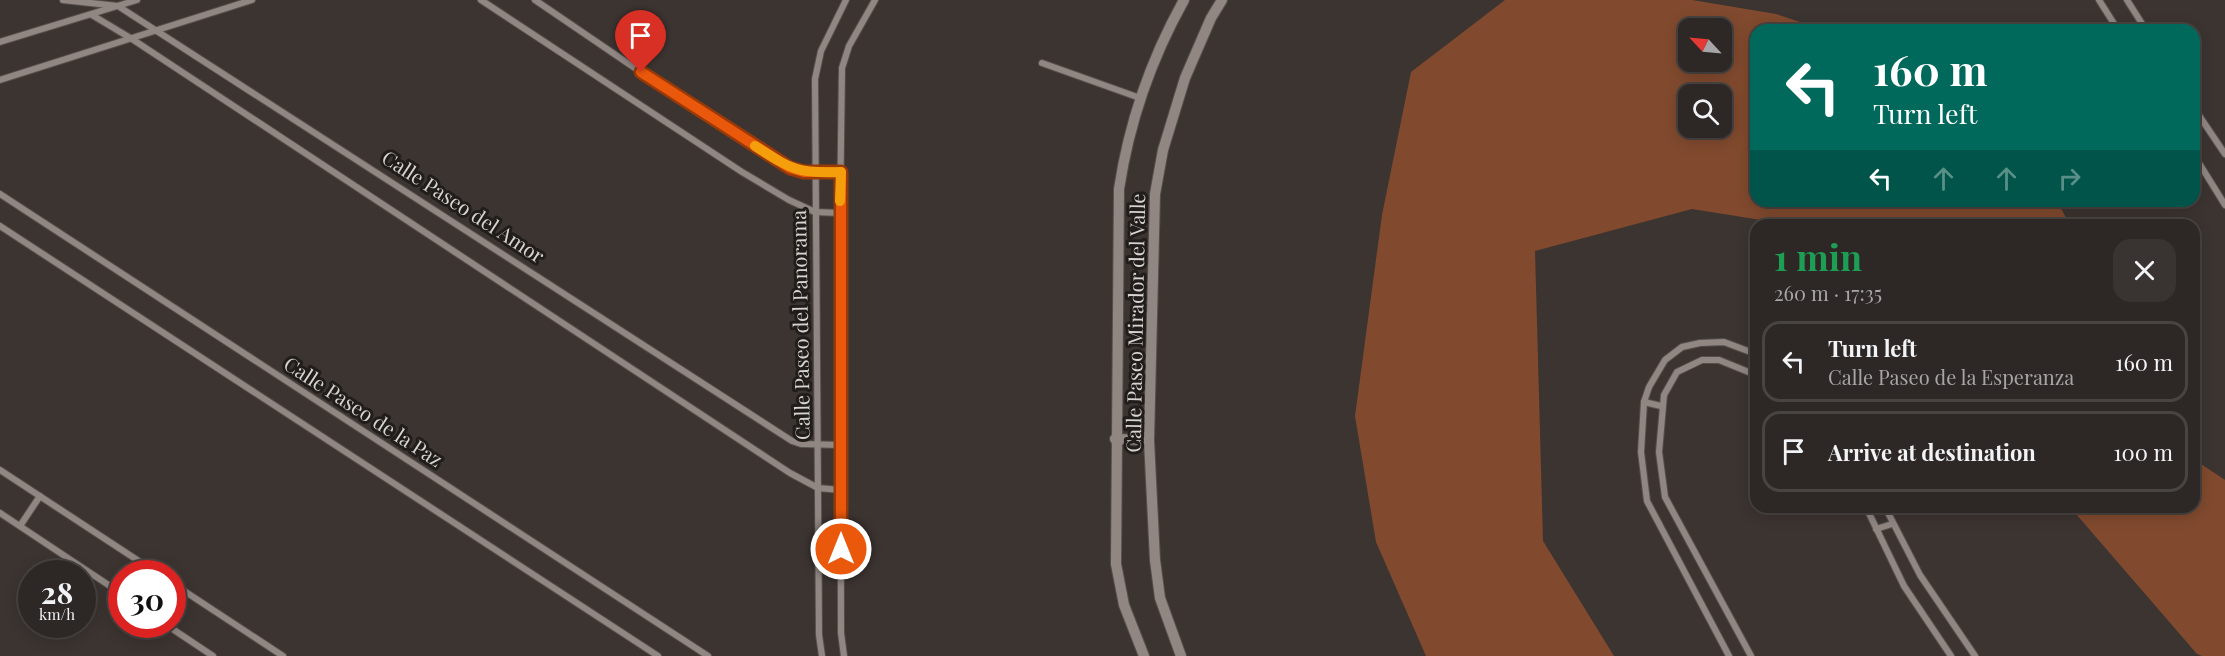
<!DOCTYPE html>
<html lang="en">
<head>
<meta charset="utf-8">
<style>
  body { margin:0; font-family:"Playfair Display",serif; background:#393332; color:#f1f3f6; height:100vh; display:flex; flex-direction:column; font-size:22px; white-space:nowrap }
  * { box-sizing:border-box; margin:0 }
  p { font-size:20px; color:#a7a5a7 }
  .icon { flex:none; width:33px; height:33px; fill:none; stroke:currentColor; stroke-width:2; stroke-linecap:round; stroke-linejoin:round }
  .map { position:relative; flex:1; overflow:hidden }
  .sheet { position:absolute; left:1750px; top:219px; width:450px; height:294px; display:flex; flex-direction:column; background:#2d2725; border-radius:18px; box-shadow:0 3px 15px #0003,0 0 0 2px #484442 }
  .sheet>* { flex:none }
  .guide { position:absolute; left:1750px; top:24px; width:450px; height:183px; border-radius:18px; box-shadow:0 3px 15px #0003,0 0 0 2px #484442; background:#00695c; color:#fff; overflow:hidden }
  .needle { width:39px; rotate:296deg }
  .buttons { position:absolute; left:1678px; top:18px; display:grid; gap:12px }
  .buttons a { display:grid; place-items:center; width:54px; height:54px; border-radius:12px; background:#2d2725; box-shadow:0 3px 15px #0003,0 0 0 2px #484442; font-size:30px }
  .speed { position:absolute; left:18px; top:560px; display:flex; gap:12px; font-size:30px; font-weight:700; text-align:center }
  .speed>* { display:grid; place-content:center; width:78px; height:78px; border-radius:50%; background:#2d2725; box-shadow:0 3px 15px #0003,0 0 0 2px #484442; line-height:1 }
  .speed small { font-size:15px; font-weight:400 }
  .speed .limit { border:9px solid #d22; background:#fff; color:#111 }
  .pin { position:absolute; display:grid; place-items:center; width:51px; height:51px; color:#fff; margin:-62px -26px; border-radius:50% 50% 50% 0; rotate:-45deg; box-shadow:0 0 6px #0007 }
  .pin .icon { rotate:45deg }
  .me { position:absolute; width:66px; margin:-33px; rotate:0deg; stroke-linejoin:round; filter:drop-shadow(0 0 4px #0008) }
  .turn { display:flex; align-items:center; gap:21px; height:126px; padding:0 24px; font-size:27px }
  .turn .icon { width:78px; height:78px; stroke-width:2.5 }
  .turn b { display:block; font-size:42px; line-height:51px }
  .lanes { display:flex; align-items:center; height:57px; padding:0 24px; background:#0003; justify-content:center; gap:30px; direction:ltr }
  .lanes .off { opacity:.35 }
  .round { display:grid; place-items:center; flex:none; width:63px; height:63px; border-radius:18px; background:#393332 }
  .headline { display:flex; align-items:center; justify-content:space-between; height:102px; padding:0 24px }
  h1 { font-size:36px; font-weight:700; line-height:45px; color:#1e9e55 }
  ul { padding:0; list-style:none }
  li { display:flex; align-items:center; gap:18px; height:81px; margin:0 12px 9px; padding:0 12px; border:3px solid #484442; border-radius:18px }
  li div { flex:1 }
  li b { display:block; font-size:22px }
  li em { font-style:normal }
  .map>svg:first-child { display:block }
</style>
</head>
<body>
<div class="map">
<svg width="2225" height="656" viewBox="0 0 2225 656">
  <rect width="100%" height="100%" fill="#3c3431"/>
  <g fill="#814a2e" fill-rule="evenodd">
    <path d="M1505,0h187l84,14 48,16h-68v171h301l13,24h-277l-101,-16 -157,42 8,290 71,115h-188l-50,-114 -21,-126 27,-201 29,-143zM1689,28h33v34h-33zM1689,94h33v34h-33z"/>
    <path d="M2195,460l30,20v176h-23l-5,-2 -127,-147h124z"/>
  </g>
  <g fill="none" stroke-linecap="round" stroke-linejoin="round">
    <g stroke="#56504d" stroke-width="8">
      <g id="minor">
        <path d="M63,0l55,6 674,435 9,3 40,1"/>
        <path d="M481,0l261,172 47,28 26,12 25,1"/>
        <path d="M535,0l141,96 114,72 14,4h37"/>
        <path d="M2099,0l19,30"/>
        <path d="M2127,0l19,30"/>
        <path d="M92,15l40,24 658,434 28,15 23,2"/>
        <path d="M0,42l137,-42"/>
        <path d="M1042,63l98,35"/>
        <path d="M0,80l252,-80"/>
        <path d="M2194,108l31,46"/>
        <path d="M2194,155l31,50"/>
        <path d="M0,194l708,462"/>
        <path d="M0,226l658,430"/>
        <path d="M1644,402l17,4"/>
        <path d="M0,470l157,103"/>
        <path d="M1866,507l38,79 47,70"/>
        <path d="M1885,507l35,68 55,81"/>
        <path d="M0,513l122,81"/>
        <path d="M20,526l20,-30"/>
        <path d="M1876,529l16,-5"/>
        <path d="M172,583l111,73"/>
        <path d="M165,624l48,32"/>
        <path d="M822,656l-3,-21 -4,-556 6,-28 25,-51"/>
        <path d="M844,656l-3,-23 -1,-420 2,-145 7,-22 26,-46"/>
        <path d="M1729,656l-82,-155 -6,-49 3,-50 5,-15 16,-27 17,-13 18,-4 24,-1 32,12"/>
        <path d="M1751,656l-86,-159 -6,-45 5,-57 13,-23 25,-12h17l37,15"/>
      </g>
    </g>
    <g stroke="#56504d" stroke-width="12">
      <g id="tertiary">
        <path d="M1115,439l34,1"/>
        <path d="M1144,656l-20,-51 -8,-41 3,-375c10,-66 32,-130 65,-189"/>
        <path d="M1181,656l-21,-58 -5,-38 -6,-120 6,-246 8,-44 22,-72 26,-60 11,-18"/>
      </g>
    </g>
    <use href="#minor" stroke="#908783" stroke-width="6"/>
    <use href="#tertiary" stroke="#908783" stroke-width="10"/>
  </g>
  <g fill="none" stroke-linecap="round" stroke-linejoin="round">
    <g stroke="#983908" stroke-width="15">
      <path id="route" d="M641,72l149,96 14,4h37v377"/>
    </g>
    <use href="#route" stroke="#ea580c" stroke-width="10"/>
    <path stroke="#f59e0b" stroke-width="10" d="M755,146c36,23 42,28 86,26l-1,29"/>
  </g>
  <g text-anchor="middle" stroke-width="6" stroke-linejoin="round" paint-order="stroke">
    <g font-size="20" fill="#d8d4d1" stroke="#201d1b">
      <text transform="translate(463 207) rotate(33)" y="7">Calle Paseo del Amor</text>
      <text transform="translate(1136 323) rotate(-89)" y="7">Calle Paseo Mirador del Valle</text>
      <text transform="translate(801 325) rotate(-91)" y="7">Calle Paseo del Panorama</text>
      <text transform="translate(363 412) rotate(33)" y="7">Calle Paseo de la Paz</text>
    </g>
  </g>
</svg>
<div class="buttons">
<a><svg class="needle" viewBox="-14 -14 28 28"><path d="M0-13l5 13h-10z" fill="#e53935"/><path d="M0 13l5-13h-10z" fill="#a7a5a7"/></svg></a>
<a><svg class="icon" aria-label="search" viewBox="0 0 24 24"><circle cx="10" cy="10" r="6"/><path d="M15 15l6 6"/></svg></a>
</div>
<div class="speed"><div>28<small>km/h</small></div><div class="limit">30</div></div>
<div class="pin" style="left:641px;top:72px;background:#d93025"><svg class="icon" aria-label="arrive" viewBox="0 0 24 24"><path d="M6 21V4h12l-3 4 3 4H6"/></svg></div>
<svg class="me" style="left:841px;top:549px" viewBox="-20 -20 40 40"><circle r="17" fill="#ea580c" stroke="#fff" stroke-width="3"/><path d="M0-11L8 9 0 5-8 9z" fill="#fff"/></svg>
<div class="guide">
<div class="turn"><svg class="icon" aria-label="left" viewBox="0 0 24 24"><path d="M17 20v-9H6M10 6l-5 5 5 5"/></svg><div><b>160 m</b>Turn left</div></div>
<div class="lanes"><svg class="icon" aria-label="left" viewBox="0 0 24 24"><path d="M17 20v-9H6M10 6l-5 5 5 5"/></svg><svg class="icon off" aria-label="ahead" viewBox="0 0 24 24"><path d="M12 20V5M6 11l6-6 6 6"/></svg><svg class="icon off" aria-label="ahead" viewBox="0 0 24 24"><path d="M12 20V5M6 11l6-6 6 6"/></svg><svg class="icon off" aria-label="right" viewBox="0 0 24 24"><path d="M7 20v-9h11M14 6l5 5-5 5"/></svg></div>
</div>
<section class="sheet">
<div class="headline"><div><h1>1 min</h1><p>260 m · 17:35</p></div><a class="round"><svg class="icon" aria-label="close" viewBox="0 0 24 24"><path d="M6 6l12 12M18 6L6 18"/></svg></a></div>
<ul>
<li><svg class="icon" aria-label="left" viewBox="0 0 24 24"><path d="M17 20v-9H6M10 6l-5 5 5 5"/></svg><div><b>Turn left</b><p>Calle Paseo de la Esperanza</p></div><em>160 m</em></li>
<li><svg class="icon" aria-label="arrive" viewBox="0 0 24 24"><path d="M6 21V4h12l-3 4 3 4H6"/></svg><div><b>Arrive at destination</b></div><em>100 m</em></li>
</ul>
</section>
</div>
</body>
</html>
